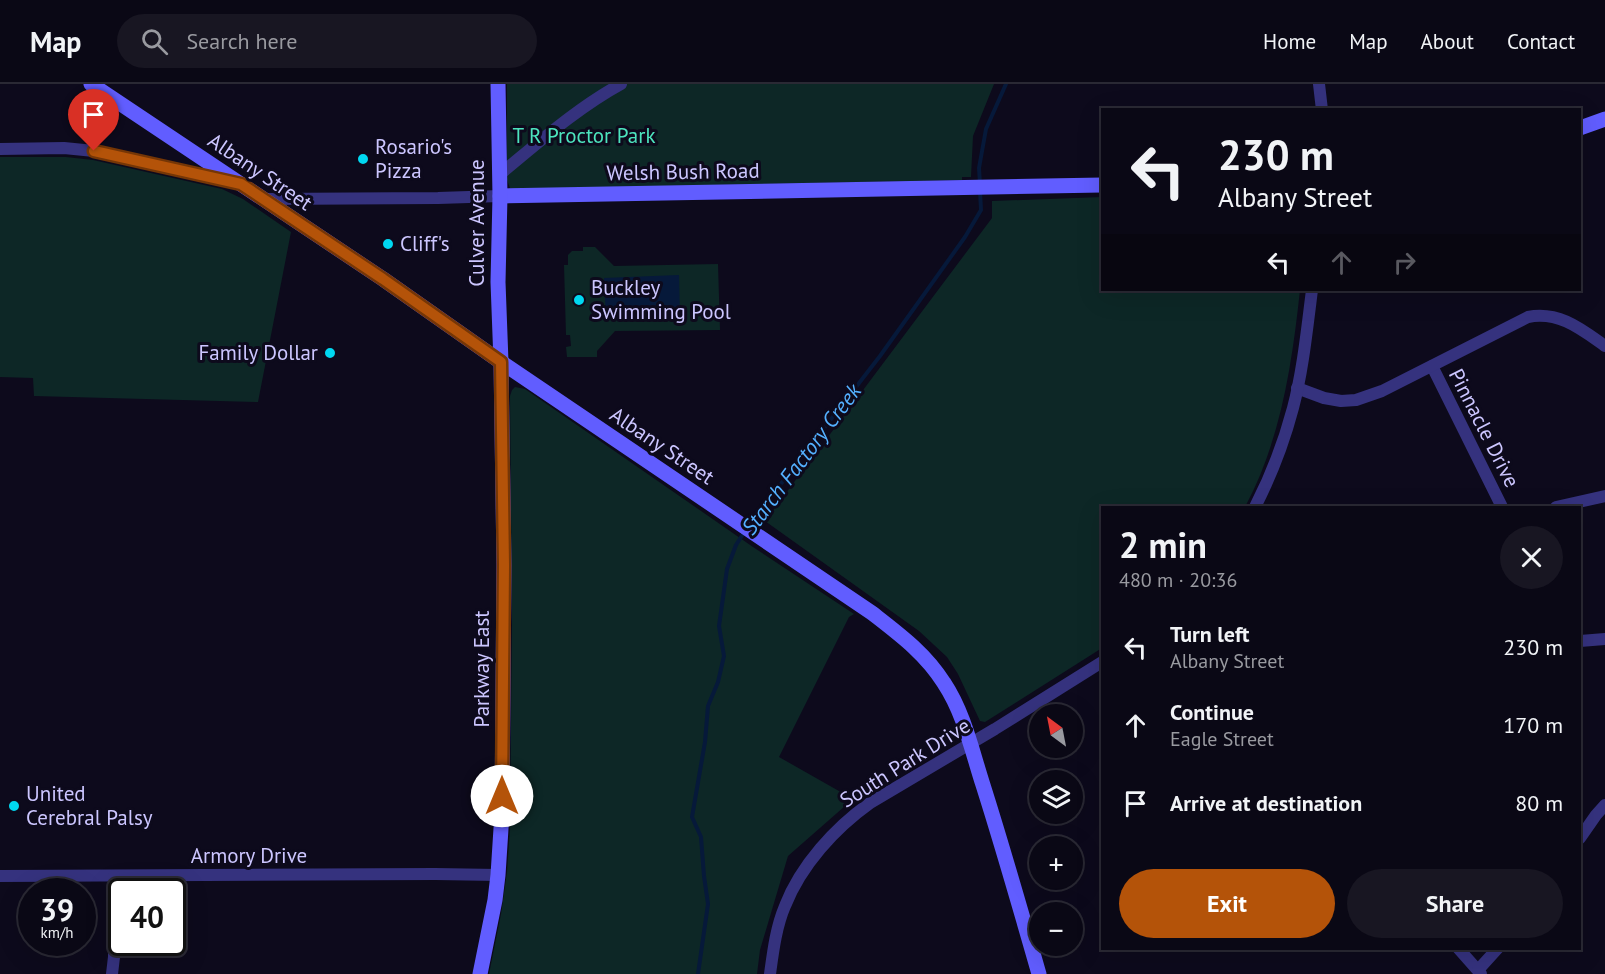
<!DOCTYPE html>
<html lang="en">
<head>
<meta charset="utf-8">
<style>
  body { margin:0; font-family:"PT Sans",sans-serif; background:#181622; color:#f1f3f6; height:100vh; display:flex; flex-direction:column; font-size:22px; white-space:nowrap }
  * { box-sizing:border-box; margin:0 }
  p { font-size:20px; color:#999aa0 }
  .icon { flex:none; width:33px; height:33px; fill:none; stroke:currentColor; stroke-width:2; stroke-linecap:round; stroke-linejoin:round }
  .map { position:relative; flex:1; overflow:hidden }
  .details { position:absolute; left:1101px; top:422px; width:480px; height:444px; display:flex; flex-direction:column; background:#0a0815; border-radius:0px; box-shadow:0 6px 24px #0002,0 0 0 2px #2a2934 }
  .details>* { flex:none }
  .guide { position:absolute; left:1101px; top:24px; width:480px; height:183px; border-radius:0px; box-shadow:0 6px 24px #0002,0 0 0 2px #2a2934; background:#0a0815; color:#f1f3f6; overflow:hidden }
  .needle { width:39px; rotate:328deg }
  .tools { position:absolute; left:1029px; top:620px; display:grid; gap:12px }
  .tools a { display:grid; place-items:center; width:54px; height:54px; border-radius:50%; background:#0a0815; box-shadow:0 6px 24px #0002,0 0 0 2px #2a2934; font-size:30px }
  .speed { position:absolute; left:18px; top:794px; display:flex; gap:12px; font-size:30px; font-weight:700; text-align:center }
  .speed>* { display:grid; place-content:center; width:78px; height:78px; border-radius:50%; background:#0a0815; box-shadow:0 6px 24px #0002,0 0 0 2px #2a2934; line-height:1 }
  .speed small { font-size:15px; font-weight:400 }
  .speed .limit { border:3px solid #111; border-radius:9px; background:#fff; color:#111 }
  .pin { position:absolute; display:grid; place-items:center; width:51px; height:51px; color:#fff; margin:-62px -26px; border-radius:50% 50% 50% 0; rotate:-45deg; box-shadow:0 0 6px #0007 }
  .pin .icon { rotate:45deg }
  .me { position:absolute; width:66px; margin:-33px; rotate:0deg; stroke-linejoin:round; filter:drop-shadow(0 0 4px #0008) }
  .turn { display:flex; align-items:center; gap:21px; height:126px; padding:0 18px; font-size:27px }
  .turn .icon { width:78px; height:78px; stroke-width:2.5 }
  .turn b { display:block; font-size:42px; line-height:51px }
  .lanes { display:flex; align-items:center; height:57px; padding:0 18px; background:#0003; justify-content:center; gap:30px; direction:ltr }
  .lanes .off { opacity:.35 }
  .round { display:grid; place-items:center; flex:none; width:63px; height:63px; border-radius:32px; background:#181622 }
  .overview { display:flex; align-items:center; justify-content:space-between; height:102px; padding:0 18px }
  h1 { font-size:36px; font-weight:700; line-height:45px }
  .button { display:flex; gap:12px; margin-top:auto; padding:12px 18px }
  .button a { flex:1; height:69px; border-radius:36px; background:#b45309; color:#fff; font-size:24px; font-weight:700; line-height:69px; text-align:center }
  .button a+a { background:#181622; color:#f1f3f6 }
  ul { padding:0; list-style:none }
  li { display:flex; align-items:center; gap:18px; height:78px; padding:0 18px }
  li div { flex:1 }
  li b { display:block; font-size:22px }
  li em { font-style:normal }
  header { display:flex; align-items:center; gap:36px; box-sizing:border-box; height:84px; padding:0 30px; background:#0a0815; border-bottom:2px solid #2a2934 }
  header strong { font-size:28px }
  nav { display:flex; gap:33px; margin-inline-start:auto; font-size:21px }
  .search { width:420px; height:54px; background:#181622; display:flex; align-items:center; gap:15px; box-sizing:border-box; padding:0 21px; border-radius:33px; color:#999aa0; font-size:22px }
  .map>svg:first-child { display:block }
</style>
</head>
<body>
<header>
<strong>Map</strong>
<div class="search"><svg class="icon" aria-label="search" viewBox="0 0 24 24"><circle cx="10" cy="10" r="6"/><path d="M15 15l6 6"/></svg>Search here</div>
<nav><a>Home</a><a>Map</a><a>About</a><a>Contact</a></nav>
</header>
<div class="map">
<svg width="1605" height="890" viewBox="0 0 1605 890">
  <rect width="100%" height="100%" fill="#0d0a1c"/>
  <g fill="#0d2726">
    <path d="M507,0h487l-21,52 -2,41h-9v3l-448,9 -4,-1 -3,-8z"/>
    <path d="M0,73h66l27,3 129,29 21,10 48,33 -33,170 -224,-6 -1,-18 -33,-1z"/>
    <path d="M1102,113v93h198c-8,74 -19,150 -55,217h-143v141l-117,74 -5,-1 -22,-47 -11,-17 -28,-26 -154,-110 227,-303v-17z"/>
    <path d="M583,163h12l19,19 104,-2 2,66 -105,1 -18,20v6h-30l-1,-10 5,-1 -1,-11h-4l-2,-70h4v-10l4,-4h11z"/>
    <path d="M515,303l10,2 228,158 101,67 -5,3 -70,140 74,42 -65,57 -28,94 -3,24h-268l12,-60 6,-42 3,-44 2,-203 -2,-229 2,-6z"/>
  </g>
  <path fill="#06193a" d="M679,191l1,44 -74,1 -2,-42z"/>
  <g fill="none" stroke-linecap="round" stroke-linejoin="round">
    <g stroke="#06193a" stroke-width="4">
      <path d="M980,100l-1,-16 7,-39 20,-45"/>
      <path d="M749,441l131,-169 85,-119 16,-27 -1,-19"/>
      <path d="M698,890l10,-70 -4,-28 -3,-39 -9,-20 13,-75 3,-36 10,-24 6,-26 -5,-30 8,-57 9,-24 9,-14"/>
    </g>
    <g stroke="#35327e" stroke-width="12">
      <path d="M1319,0l3,26"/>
      <path d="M0,65l64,-1 30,3 141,32"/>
      <path d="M499,91c39,-32 78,-67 122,-91"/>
      <path d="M263,115l175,-1 62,-2"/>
      <path d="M1432,282l70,141"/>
      <path d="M1297,304l27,10 17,3 15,-1 26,-9 146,-74c31,-6 53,12 77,29"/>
      <path d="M1255,423c16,-31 29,-65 38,-99 10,-38 14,-79 19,-118"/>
      <path d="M1556,423l49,-11"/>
      <path d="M1580,557l25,-2"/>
      <path d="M1580,754l16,-23 9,-10"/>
      <path d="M0,792l435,-2 63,1"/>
      <path d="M1458,864l23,26"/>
      <path d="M1478,886l20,-22"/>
      <path d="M112,890l2,-17v-81"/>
      <path d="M770,890c3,-22 6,-47 15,-68 16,-41 50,-78 85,-103l125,-74 107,-67"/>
    </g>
    <g stroke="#615dff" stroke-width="15">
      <path d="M91,0l292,195 118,83 371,251c27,21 53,40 72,70 20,30 28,68 39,102 20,63 38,126 56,189"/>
      <path d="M1580,44l25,-9"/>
      <path d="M500,112l602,-11"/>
      <path d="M480,890l15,-74 3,-25 4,-62 2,-248 -3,-203 -3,-80 2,-86 -2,-112"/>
    </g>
  </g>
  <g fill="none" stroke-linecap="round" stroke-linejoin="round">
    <g stroke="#753606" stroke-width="15">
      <path id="route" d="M94,67l147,33 142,95 118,83 3,203 -2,231"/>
    </g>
    <use href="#route" stroke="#b45309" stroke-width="10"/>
  </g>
  <g fill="#00d8f1" stroke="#0d0a1c" stroke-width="2">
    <circle cx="363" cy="75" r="6"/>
    <circle cx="388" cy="160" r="6"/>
    <circle cx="579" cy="216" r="6"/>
    <circle cx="330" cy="269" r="6"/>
    <circle cx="14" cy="722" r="6"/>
  </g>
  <g text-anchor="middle" stroke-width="6" stroke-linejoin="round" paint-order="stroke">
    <g font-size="21" fill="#4de4be" stroke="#0d0a1c">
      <text x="584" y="59">T R Proctor Park</text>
    </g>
    <g font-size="21" fill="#ccc6ff" stroke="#0d0a1c" text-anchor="start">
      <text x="375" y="70">Rosario's<tspan x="375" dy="24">Pizza</tspan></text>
      <text x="400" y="167">Cliff's</text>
      <text x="591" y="211">Buckley<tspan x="591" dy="24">Swimming Pool</tspan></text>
      <text x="318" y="276" text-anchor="end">Family Dollar</text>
      <text x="26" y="717">United<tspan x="26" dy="24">Cerebral Palsy</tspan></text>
    </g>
    <g font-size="21" fill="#ccc6ff" stroke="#0d0a1c">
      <text transform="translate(260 88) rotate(34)" y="7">Albany Street</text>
      <text transform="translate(683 88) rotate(-1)" y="7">Welsh Bush Road</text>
      <text transform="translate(477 139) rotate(-90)" y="7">Culver Avenue</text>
      <text transform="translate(1484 344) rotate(63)" y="7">Pinnacle Drive</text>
      <text transform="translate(662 362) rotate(34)" y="7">Albany Street</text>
      <text transform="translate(482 585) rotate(-90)" y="7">Parkway East</text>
      <text transform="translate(905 679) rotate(-32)" y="7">South Park Drive</text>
      <text x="249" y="779">Armory Drive</text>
    </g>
    <g font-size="22" font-style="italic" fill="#54b0ff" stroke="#0d0a1c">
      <text transform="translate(801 375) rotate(-53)" y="8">Starch Factory Creek</text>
    </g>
  </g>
</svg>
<div class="tools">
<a><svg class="needle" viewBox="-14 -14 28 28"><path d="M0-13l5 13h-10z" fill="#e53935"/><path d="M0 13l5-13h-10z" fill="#999aa0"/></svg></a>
<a><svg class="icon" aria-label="layers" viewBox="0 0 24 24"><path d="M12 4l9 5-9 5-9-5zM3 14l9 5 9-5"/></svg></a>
<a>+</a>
<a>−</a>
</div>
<div class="speed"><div>39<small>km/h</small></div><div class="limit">40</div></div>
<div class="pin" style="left:94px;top:67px;background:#d93025"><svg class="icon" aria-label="arrive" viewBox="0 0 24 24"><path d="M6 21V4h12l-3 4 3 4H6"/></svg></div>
<svg class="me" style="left:502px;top:712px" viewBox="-20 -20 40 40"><circle r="19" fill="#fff"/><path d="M0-13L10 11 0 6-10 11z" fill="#b45309"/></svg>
<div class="guide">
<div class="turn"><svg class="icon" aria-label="left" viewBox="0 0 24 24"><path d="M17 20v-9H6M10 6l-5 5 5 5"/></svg><div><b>230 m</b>Albany Street</div></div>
<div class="lanes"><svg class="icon" aria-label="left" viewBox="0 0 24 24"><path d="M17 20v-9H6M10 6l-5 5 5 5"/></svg><svg class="icon off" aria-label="ahead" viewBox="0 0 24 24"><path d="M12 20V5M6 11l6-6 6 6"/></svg><svg class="icon off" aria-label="right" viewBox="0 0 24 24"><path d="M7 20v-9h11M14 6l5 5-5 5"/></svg></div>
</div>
<section class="details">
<div class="overview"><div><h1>2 min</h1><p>480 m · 20:36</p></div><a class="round"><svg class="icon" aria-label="close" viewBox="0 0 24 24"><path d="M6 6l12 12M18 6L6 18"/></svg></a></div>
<ul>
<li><svg class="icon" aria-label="left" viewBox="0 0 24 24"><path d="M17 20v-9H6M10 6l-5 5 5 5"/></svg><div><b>Turn left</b><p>Albany Street</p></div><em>230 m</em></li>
<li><svg class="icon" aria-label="ahead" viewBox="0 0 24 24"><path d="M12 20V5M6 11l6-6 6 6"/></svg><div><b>Continue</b><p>Eagle Street</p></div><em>170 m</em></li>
<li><svg class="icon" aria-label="arrive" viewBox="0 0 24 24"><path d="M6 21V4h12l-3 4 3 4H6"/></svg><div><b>Arrive at destination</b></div><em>80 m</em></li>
</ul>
<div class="button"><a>Exit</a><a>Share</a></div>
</section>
</div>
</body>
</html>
